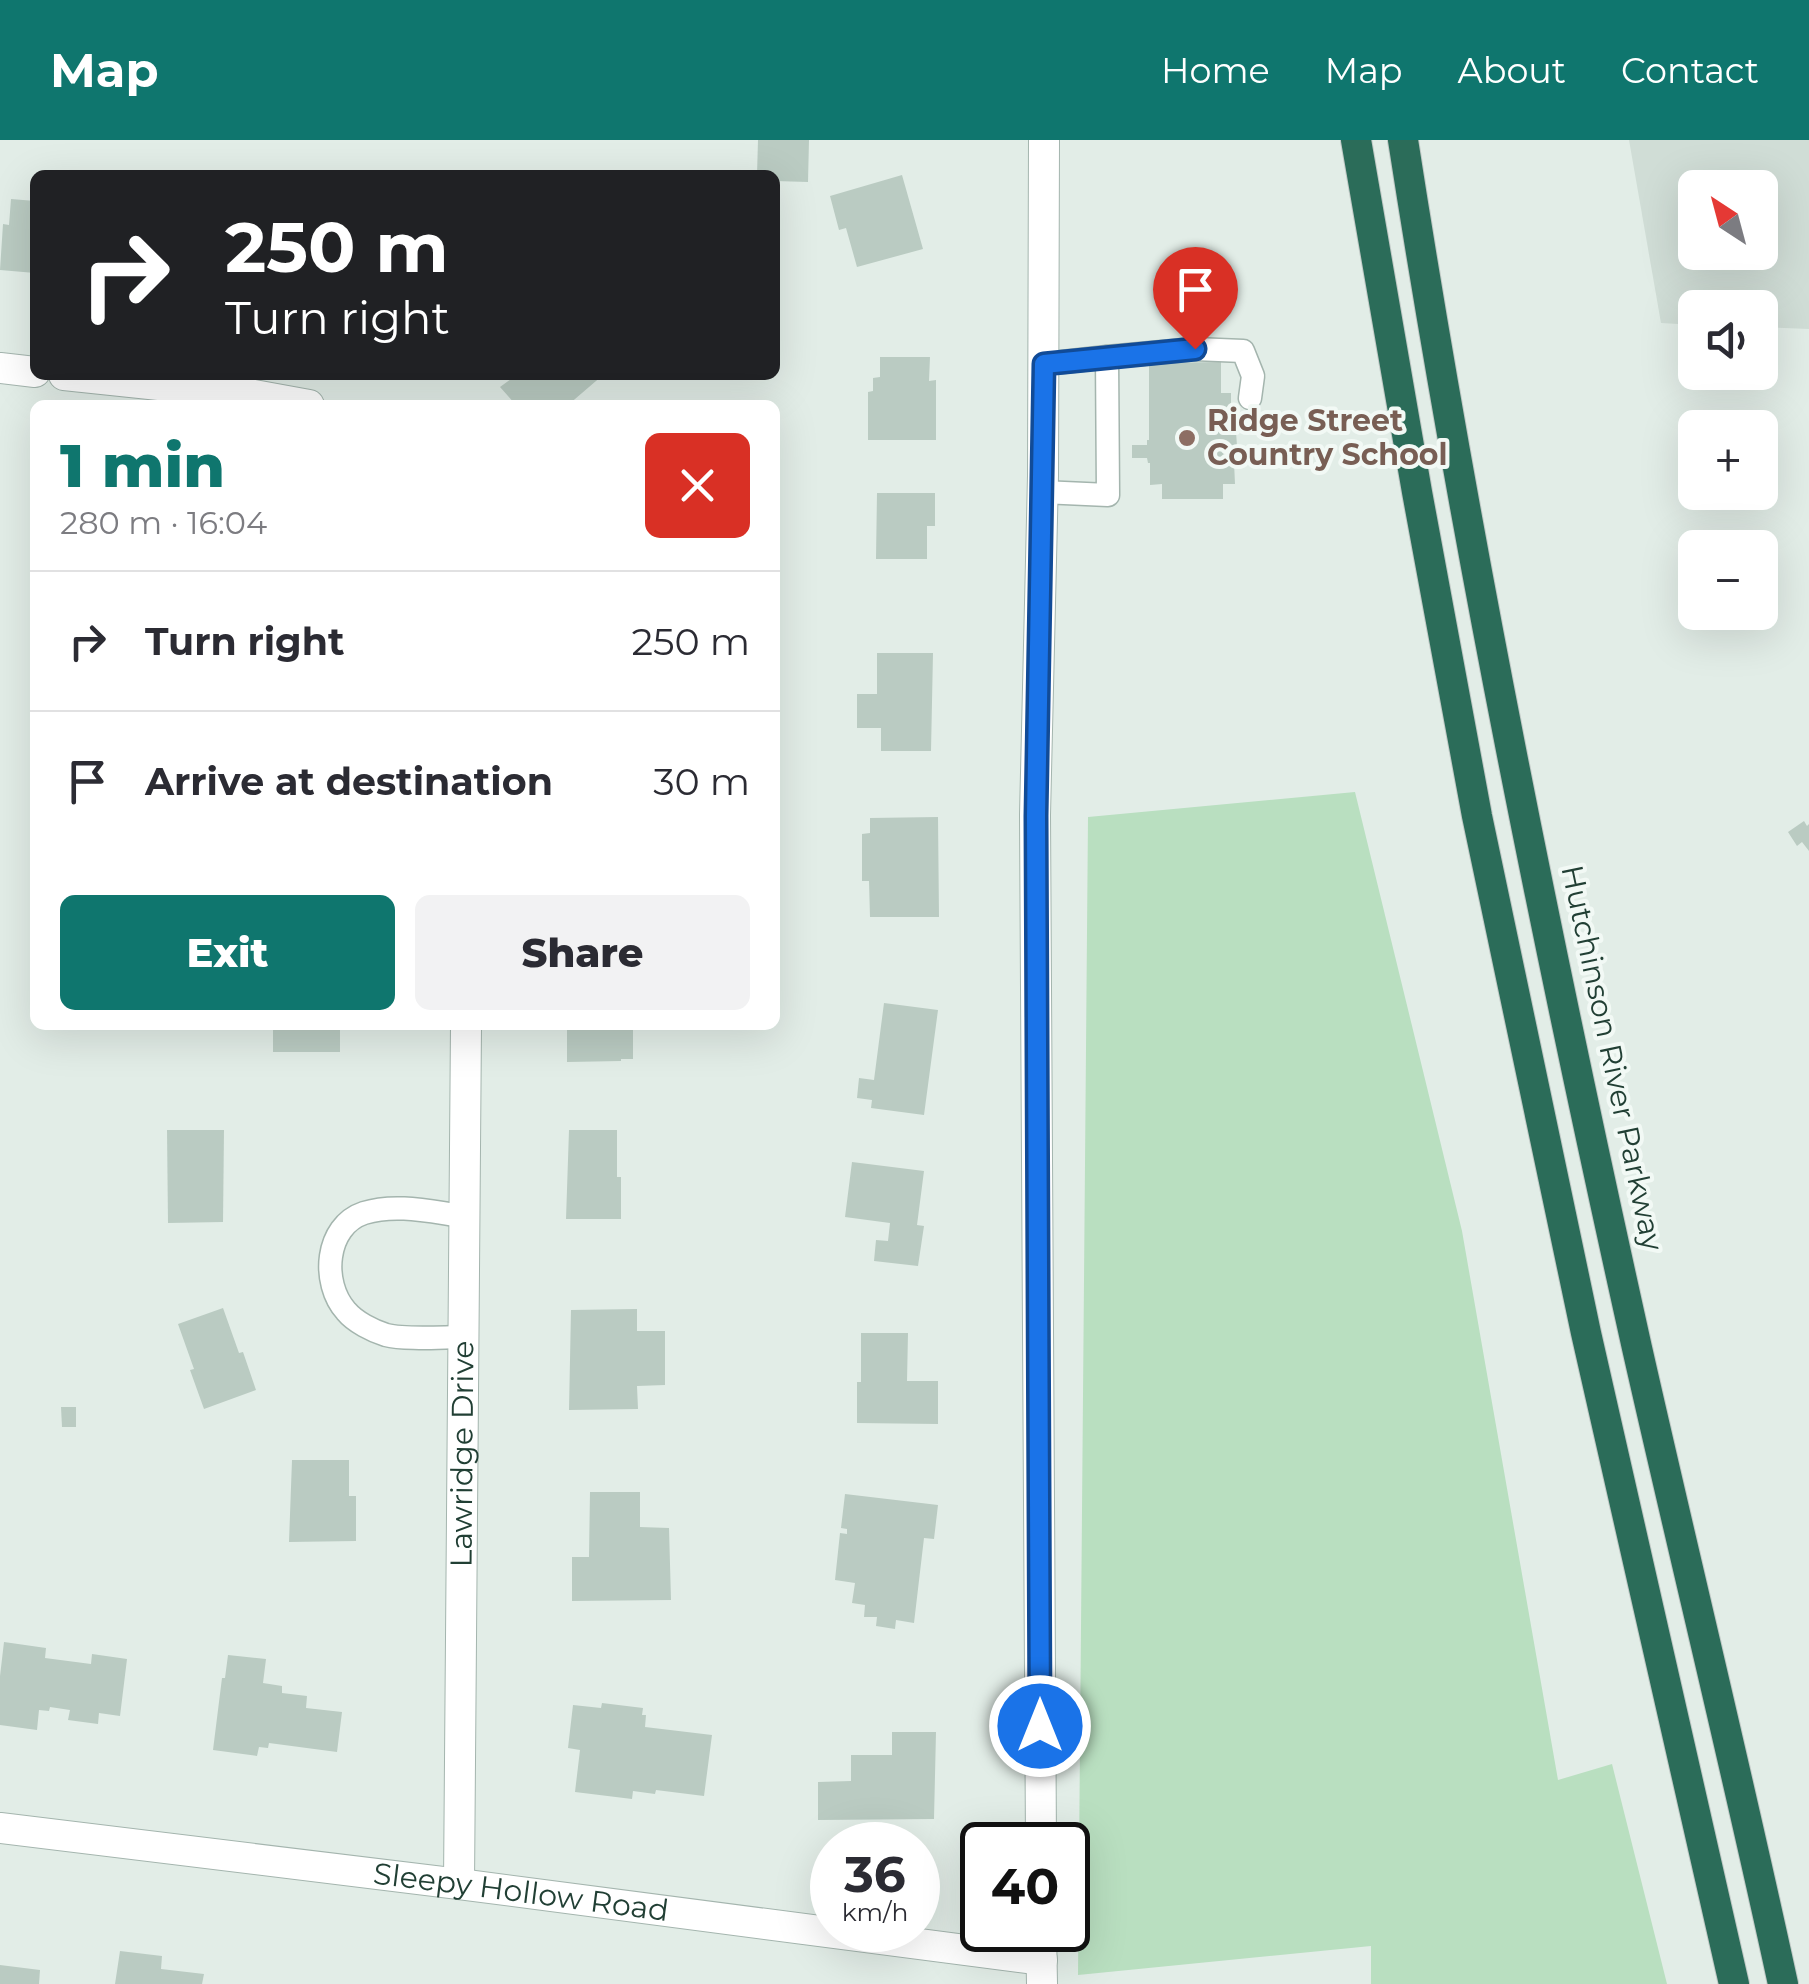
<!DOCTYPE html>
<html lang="en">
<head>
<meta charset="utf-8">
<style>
  body { margin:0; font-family:Montserrat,sans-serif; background:#f2f2f3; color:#2b2b33; height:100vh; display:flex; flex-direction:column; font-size:38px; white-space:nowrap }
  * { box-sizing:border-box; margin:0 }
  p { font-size:32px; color:#7c7c81 }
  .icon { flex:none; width:55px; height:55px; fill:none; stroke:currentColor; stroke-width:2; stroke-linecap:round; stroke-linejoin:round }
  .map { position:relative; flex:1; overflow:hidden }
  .panel { position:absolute; left:30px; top:260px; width:750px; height:630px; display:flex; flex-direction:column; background:#fff; border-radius:15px; box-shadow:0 10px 40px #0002 }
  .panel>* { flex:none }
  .guide { position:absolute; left:30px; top:30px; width:750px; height:210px; border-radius:15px; box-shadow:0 10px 40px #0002; background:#202124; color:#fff; overflow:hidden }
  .needle { width:65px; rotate:324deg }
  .fabs { position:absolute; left:1678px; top:30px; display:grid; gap:20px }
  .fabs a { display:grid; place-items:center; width:100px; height:100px; border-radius:15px; background:#fff; box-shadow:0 10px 40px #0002; font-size:50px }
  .speed { position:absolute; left:810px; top:1682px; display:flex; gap:20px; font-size:50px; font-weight:700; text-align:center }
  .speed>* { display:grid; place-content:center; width:130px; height:130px; border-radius:50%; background:#fff; box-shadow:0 10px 40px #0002; line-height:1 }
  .speed small { font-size:25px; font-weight:400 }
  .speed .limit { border:5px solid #111; border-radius:15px; background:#fff; color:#111 }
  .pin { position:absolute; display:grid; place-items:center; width:85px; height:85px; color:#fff; margin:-102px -42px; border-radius:50% 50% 50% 0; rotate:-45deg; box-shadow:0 0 10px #0007 }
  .pin .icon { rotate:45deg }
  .me { position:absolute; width:110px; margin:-55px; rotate:0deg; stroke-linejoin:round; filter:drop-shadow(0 0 8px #0008) }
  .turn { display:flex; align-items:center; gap:35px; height:210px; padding:0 30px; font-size:45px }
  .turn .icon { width:130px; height:130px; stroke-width:2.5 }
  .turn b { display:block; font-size:70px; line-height:85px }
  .round { display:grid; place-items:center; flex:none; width:105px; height:105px; border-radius:15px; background:#f2f2f3 }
  .headline { display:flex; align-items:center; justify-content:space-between; height:170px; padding:0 30px }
  h1 { font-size:60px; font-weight:800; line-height:75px; color:#0f766e }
  .cta { display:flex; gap:20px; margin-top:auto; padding:20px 30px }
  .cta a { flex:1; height:115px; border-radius:15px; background:#0f766e; color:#fff; font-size:40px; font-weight:800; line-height:115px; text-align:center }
  .cta a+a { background:#f2f2f3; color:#2b2b33 }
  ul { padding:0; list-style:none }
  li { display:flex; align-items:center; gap:30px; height:140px; padding:0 30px; border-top:2px solid #e1e1e2 }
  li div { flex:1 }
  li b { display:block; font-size:38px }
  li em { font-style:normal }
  header { display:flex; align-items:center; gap:60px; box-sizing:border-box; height:140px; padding:0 50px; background:#0f766e; color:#fff }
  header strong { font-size:48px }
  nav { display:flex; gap:55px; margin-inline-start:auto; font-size:35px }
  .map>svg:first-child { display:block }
</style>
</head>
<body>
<header>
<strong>Map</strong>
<nav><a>Home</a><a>Map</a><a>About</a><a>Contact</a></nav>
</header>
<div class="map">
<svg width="1809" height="1844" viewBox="0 0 1809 1844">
  <rect width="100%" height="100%" fill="#e2ede7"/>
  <path fill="#d0ddd6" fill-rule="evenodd" d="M1629,0h180v189l-49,-2v-19h-65v17l-34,-2zM1695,48h65v64h-65z"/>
  <path fill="#b9dfc0" d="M1355,652l107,439 96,549 54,-16 55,220h-296v-38l-293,29 10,-1158z"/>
  <g fill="#bacbc2">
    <path d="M758,0h51l-1,42 -33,-1v-6h-18z"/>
    <path d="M902,35l21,74 -66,18 -11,-39 -7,2 -9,-34z"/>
    <path d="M11,59l24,2v72l-35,-3 3,-46 6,1z"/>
    <path d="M880,217h50l-1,24 7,-1v60h-68v-48l5,-1v-13l7,-1z"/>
    <path d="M1221,222v31h10v24h4l3,44 -4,1 1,22h-12v15h-61v-15l-12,1v-22h-2l-1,-5h-15v-13h15v-5h2v-77z"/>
    <path d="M507,235h96l-35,30h-52l-16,-18 11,-8z"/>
    <path d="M877,353h58v33h-8v33h-51z"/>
    <path d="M877,513h56l-2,98h-50v-23h-24v-34h20z"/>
    <path d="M938,677l1,100h-69l-1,-36h-7v-47l8,-1v-15z"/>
    <path d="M1804,681l3,5 2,-2v27l-7,-9 -5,4 -9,-14z"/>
    <path d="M884,863l54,7 -14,105 -53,-7 1,-8 -15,-2 2,-20 15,2z"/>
    <rect x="273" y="885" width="67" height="27"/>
    <path d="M567,885h66v34h-12v2l-54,1z"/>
    <path d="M167,990h57l-1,92 -55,1z"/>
    <path d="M569,990h48v47h4v42h-55z"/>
    <path d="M852,1022l72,9 -7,54 7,1 -6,40 -44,-5 2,-21 12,1 2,-18 -45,-6z"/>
    <path d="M223,1168l16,45 4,-1 13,38 -52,19 -14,-39 4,-1 -16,-45z"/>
    <path d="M637,1169v22h28v54l-28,1 1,23 -69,1 2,-100z"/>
    <path d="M861,1193h47l-1,48h31v43l-81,-1v-41h4z"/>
    <path d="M61,1267h15v20h-14z"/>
    <path d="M292,1320h57v36h7v45l-67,1z"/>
    <path d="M590,1352h50v35l29,1 2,72 -99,1v-44h17z"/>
    <path d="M845,1354l93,11 -4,34 -10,-1 -10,85 -18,-3 -1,9 -19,-3 1,-9h-13l1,-12 -13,-2 3,-20 -20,-3 5,-47 7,1v-5l-6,-1z"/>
    <path d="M4,1502l42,6 -1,10 46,6 1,-10 35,5 -7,57 -21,-3 -1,11 -30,-4 2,-10 -20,-3 -1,4 -10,-1 -2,20 -37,-5v-49z"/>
    <path d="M228,1515l38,4 -3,24 19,3v7l25,3 -1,12 36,4 -5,40 -68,-9 -1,5 -9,-1 -2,9 -44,-6 9,-72h3z"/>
    <path d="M602,1563l41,5 -1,7h4l-1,12 67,8 -8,61 -48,-6 -1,4 -22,-3 -1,8 -57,-7 5,-42 -12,-2 5,-43 28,3z"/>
    <path d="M892,1592h44l-2,87 -116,1v-38l33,-1v-26h41z"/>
    <path d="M120,1811l42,5 -1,13 43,5 -2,10h-87z"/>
    <path d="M0,1825l40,5 -1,14h-39z"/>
  </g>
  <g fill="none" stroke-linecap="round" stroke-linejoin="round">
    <g stroke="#a4b5ae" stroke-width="25">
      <g id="service">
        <path d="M1107,217l88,-8 48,2 10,25 -3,22"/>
        <path d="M1042,352l66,3 -1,-138 -63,7"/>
        <path d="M463,1197c-20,0 -58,3 -77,-2 -13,-4 -31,-13 -40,-24 -25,-28 -21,-85 18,-98 32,-10 68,-1 100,3"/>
      </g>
    </g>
    <g stroke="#a4b5ae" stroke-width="32">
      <g id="minor">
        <path d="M0,228l35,4"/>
        <path d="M64,235l190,20 55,10"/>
        <path id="s1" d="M0,1688l459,56 583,76"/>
        <path id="s2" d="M459,1744l7,-859"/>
      </g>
    </g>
    <g stroke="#a4b5ae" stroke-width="32">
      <g id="tertiary">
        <path d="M1041,1705l-6,-1030 8,-339 1,-336"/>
        <path d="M1041,1790l1,54"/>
      </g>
    </g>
    <g stroke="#c1c9c6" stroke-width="32">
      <g id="motorway">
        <path d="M1356,0l61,352 60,324 109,517 148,651"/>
        <path d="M1403,0c63,405 145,808 234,1208 48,212 100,423 146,636"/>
      </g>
    </g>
    <use href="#service" stroke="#fff" stroke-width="22"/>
    <use href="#minor" stroke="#fff" stroke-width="30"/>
    <use href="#tertiary" stroke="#fff" stroke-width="30"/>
    <use href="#motorway" stroke="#2b6c59" stroke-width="30"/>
  </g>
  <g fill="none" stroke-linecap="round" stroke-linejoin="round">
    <g stroke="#114b97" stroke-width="25">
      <path id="route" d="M1040,1586l-4,-910 8,-452 151,-15"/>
    </g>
    <use href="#route" stroke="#1a73e8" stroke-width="18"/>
  </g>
  <circle fill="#8d6e63" stroke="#f2f9f5" stroke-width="4" cx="1187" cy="298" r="10"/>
  <g text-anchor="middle" stroke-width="8" stroke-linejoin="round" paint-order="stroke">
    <g font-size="30" font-weight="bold" fill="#785e54" stroke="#f2f9f5" text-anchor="start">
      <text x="1207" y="291">Ridge Street<tspan x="1207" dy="34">Country School</tspan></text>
    </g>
    <g font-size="30" fill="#213f34" stroke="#f2f9f5">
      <text transform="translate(1612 918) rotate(78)" y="10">Hutchinson River Parkway</text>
      <text dy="10" stroke="none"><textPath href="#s2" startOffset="430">Lawridge Drive</textPath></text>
      <text dy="10" stroke="none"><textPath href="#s1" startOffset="525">Sleepy Hollow Road</textPath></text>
    </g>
  </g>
</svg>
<div class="fabs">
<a><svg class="needle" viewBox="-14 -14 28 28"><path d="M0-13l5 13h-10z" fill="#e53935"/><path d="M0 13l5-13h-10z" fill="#7c7c81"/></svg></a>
<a><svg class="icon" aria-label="sound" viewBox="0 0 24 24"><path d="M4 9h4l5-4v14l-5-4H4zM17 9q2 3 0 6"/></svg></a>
<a>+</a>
<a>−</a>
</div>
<div class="speed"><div>36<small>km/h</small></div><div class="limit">40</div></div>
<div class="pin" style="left:1195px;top:209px;background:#d93025"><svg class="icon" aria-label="arrive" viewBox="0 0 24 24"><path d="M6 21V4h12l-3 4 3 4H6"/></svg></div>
<svg class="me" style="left:1040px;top:1586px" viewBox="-20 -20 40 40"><circle r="17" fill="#1a73e8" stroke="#fff" stroke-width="3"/><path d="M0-11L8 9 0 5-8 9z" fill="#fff"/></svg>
<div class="guide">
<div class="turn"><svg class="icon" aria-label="right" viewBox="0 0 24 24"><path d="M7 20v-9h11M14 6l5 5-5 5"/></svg><div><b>250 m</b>Turn right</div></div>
</div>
<section class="panel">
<div class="headline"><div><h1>1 min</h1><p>280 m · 16:04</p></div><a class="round" style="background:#d93025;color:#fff"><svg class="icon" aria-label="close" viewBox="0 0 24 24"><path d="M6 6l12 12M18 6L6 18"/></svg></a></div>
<ul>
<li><svg class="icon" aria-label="right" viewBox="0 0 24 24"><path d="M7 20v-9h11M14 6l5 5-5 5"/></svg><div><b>Turn right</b></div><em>250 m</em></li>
<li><svg class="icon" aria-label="arrive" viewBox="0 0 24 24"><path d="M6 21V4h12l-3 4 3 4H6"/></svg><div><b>Arrive at destination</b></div><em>30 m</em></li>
</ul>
<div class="cta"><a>Exit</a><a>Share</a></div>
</section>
</div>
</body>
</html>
